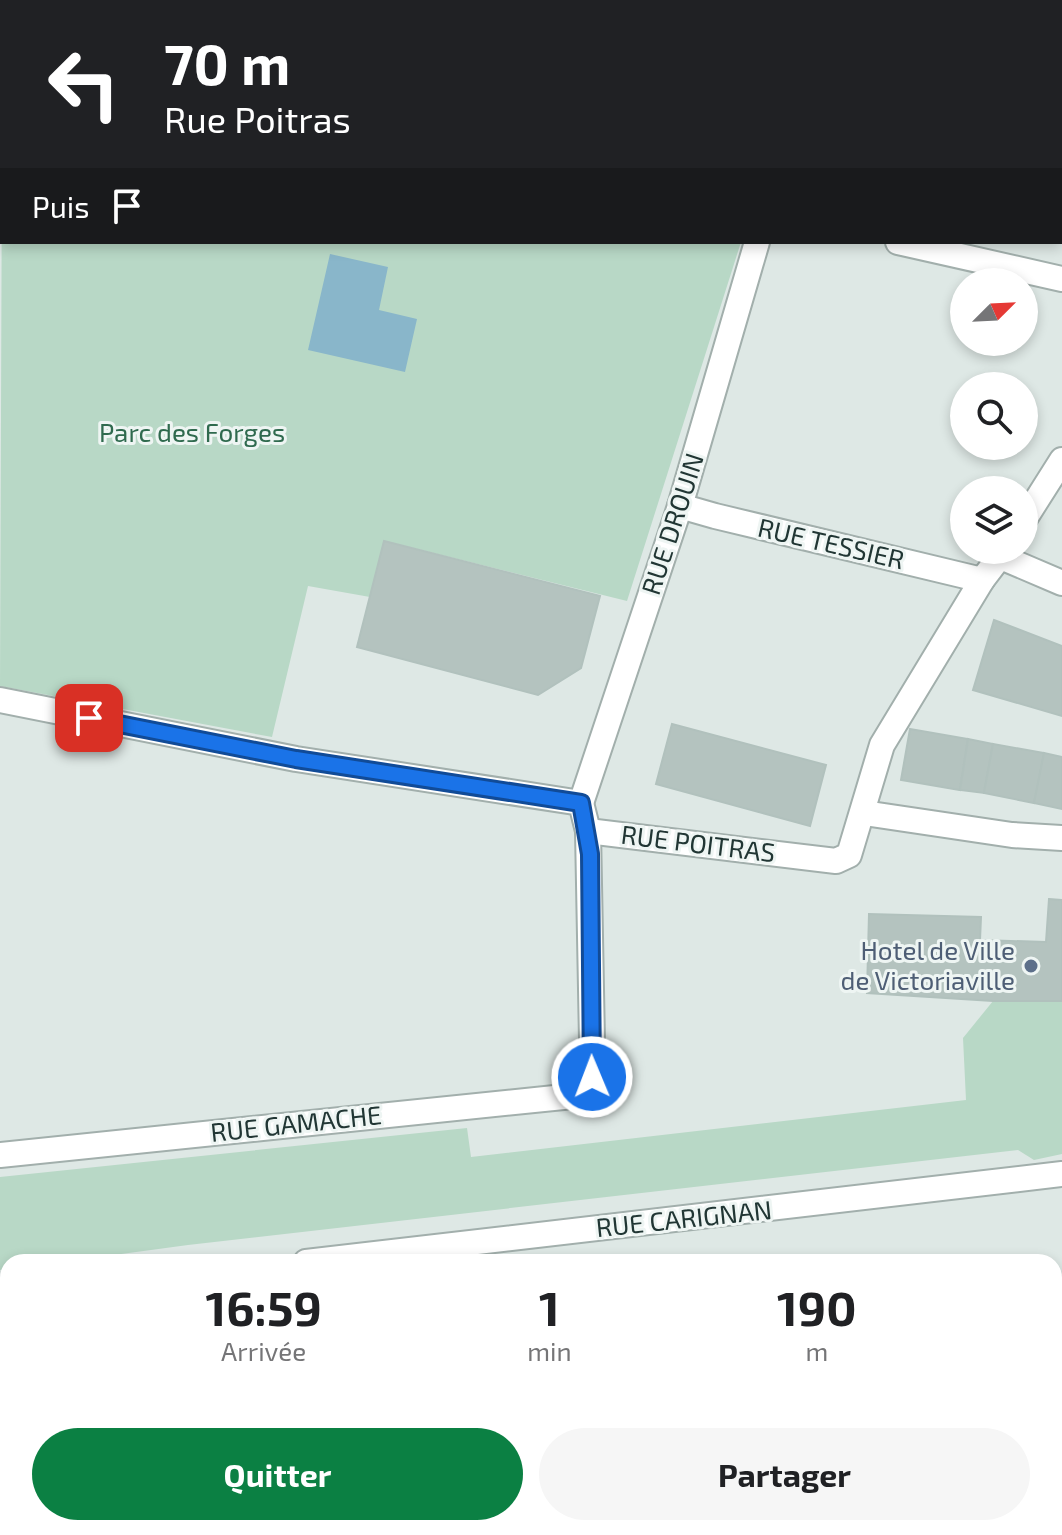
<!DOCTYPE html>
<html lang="fr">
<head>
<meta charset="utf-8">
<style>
  body { margin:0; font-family:"Exo 2",sans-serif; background:#f6f6f6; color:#202124; height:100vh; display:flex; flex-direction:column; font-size:30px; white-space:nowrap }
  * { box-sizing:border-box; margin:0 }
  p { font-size:26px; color:#757577 }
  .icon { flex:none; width:44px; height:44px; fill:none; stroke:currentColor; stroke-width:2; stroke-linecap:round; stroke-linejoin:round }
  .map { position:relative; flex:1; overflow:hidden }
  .details { position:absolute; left:0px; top:1254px; width:1062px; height:282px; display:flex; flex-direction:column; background:#fff; border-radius:24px 24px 0 0; box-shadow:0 4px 12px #0003 }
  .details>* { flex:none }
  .banner { position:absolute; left:0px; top:0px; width:1062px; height:244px; box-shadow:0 4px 12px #0003; background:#202124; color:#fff; overflow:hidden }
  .needle { width:52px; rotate:66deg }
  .fabs { position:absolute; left:950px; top:268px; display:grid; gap:16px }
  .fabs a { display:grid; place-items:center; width:88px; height:88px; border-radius:50%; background:#fff; box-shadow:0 4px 12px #0003; font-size:40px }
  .pin { position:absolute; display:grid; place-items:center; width:68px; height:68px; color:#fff; margin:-34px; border-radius:16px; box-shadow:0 4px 12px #0006 }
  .me { position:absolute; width:88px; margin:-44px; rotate:359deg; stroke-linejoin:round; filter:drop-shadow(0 0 6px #0008) }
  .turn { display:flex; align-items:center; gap:28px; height:168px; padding:0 32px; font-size:36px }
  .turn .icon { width:104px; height:104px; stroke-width:2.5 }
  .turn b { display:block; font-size:56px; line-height:68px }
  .then { display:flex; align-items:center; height:76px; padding:0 32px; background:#0003; gap:16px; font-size:30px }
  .eta { display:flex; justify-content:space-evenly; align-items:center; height:136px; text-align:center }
  .eta b { font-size:48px; font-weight:700; line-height:56px }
  .primary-button { display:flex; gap:16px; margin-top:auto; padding:16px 32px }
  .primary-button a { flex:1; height:92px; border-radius:48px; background:#0b8043; color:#fff; font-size:32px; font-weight:700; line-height:92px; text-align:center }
  .primary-button a+a { background:#f6f6f6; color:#202124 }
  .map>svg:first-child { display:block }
</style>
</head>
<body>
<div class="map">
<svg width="1062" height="1535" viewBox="0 0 1062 1535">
  <rect width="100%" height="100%" fill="#dee8e5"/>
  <g fill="#b8d8c6">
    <path d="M2,145v97h739l-114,359 -242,-60 -15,56 -62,-11 -36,151 -272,-51z"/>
    <path d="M993,1001h69v153l-28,6 -16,-10 -830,95 -126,17h-54v7l-8,1v-93l467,-49 4,29 495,-57 -3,-62z"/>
  </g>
  <path fill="#89b6ca" d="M330,254l58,13 -9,43 38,9 -12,53 -97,-22z"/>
  <g fill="#b4c3bf" stroke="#b1c1bd" stroke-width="2">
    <path d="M384,541l216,55 -19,72 -43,27 -181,-48z"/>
    <path d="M994,620l68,26v70l-89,-26z"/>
    <path d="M672,724l154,41 -16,61 -154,-42z"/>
    <path d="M910,729l58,10 -8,51 -59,-10z"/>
    <path d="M968,739l25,5 -9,49 -24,-3z"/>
    <path d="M993,744l51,9 -10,50 -50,-10z"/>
    <path d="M1044,753l18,4v52l-28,-6z"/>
    <path d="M1049,899l13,1v101h-69l-126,-8 2,-79 112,3 -1,23 66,2z"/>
    <path d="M312,1528h75l1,7h-75z"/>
    <path d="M578,1528h90l1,7h-90z"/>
  </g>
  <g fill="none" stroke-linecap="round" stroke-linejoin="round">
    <g stroke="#a2afac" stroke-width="28">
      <g id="minor">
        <path d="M805,2v-2"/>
        <path d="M680,506l35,10 267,64"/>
        <path d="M1024,520l38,-60"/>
        <path d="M1001,557l61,26"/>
        <path d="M0,700l296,59 285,44 7,28 248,30 13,-6 33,-110 100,-165 23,-30"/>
        <path d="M581,803l99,-297 77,-264"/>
        <path d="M864,813l148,22 50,3"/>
        <path d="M0,1155l593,-61 -5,-263"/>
        <path d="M306,1262l756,-88"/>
        <path d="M0,1300l8,-1"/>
        <path d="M0,1419l8,29"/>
        <path d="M31,1528l2,7"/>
      </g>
    </g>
    <g stroke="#a2afac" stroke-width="28">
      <g id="tertiary">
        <path d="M0,42h2"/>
        <path d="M898,242l164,37"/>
      </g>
    </g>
    <use href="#minor" stroke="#fff" stroke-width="24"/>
    <use href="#tertiary" stroke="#fff" stroke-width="24"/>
  </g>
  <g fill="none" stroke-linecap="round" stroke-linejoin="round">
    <g stroke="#114b97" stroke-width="20">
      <path id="route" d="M89,718l207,41 285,44 9,51 2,223"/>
    </g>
    <use href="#route" stroke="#1a73e8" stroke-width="14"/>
  </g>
  <circle fill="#5c6f8a" stroke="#eef5f3" stroke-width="3" cx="1031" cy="966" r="8"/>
  <g text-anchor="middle" stroke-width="6" stroke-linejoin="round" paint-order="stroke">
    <g font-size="26" fill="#2f6a4e" stroke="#eef5f3">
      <text x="192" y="442">Parc des Forges</text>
    </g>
    <g font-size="26" fill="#213634" stroke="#eef5f3">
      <text transform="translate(673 524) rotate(-72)" y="9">RUE DROUIN</text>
      <text transform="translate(831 544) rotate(13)" y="9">RUE TESSIER</text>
      <text transform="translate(698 844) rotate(7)" y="9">RUE POITRAS</text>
      <text transform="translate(296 1124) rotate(-6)" y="9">RUE GAMACHE</text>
      <text transform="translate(684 1219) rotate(-6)" y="9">RUE CARIGNAN</text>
    </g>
    <g font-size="26" fill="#4e5e75" stroke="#eef5f3" text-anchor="end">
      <text x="1015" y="960">Hotel de Ville<tspan x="1015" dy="30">de Victoriaville</tspan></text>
    </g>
  </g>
</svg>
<div class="fabs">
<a><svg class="needle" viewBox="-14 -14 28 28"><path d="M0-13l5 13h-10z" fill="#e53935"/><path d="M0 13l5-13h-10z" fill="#757577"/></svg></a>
<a><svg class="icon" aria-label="search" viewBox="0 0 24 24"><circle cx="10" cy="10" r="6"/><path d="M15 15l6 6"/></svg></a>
<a><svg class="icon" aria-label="layers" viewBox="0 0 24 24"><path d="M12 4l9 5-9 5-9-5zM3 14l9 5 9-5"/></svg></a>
</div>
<div class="pin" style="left:89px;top:718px;background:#d93025"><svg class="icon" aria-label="arrive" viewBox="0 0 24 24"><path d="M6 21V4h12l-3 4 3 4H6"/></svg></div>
<svg class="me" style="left:592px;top:1077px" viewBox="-20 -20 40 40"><circle r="17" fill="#1a73e8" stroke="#fff" stroke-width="3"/><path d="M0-11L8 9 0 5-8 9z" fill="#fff"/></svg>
<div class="banner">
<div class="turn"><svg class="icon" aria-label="left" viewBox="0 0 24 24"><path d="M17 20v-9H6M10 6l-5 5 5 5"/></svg><div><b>70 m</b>Rue Poitras</div></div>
<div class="then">Puis<svg class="icon" aria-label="arrive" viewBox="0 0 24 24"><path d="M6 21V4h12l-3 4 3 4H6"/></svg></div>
</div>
<section class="details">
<div class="eta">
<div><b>16:59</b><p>Arrivée</p></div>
<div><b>1</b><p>min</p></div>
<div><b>190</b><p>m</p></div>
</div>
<div class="primary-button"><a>Quitter</a><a>Partager</a></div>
</section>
</div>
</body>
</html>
